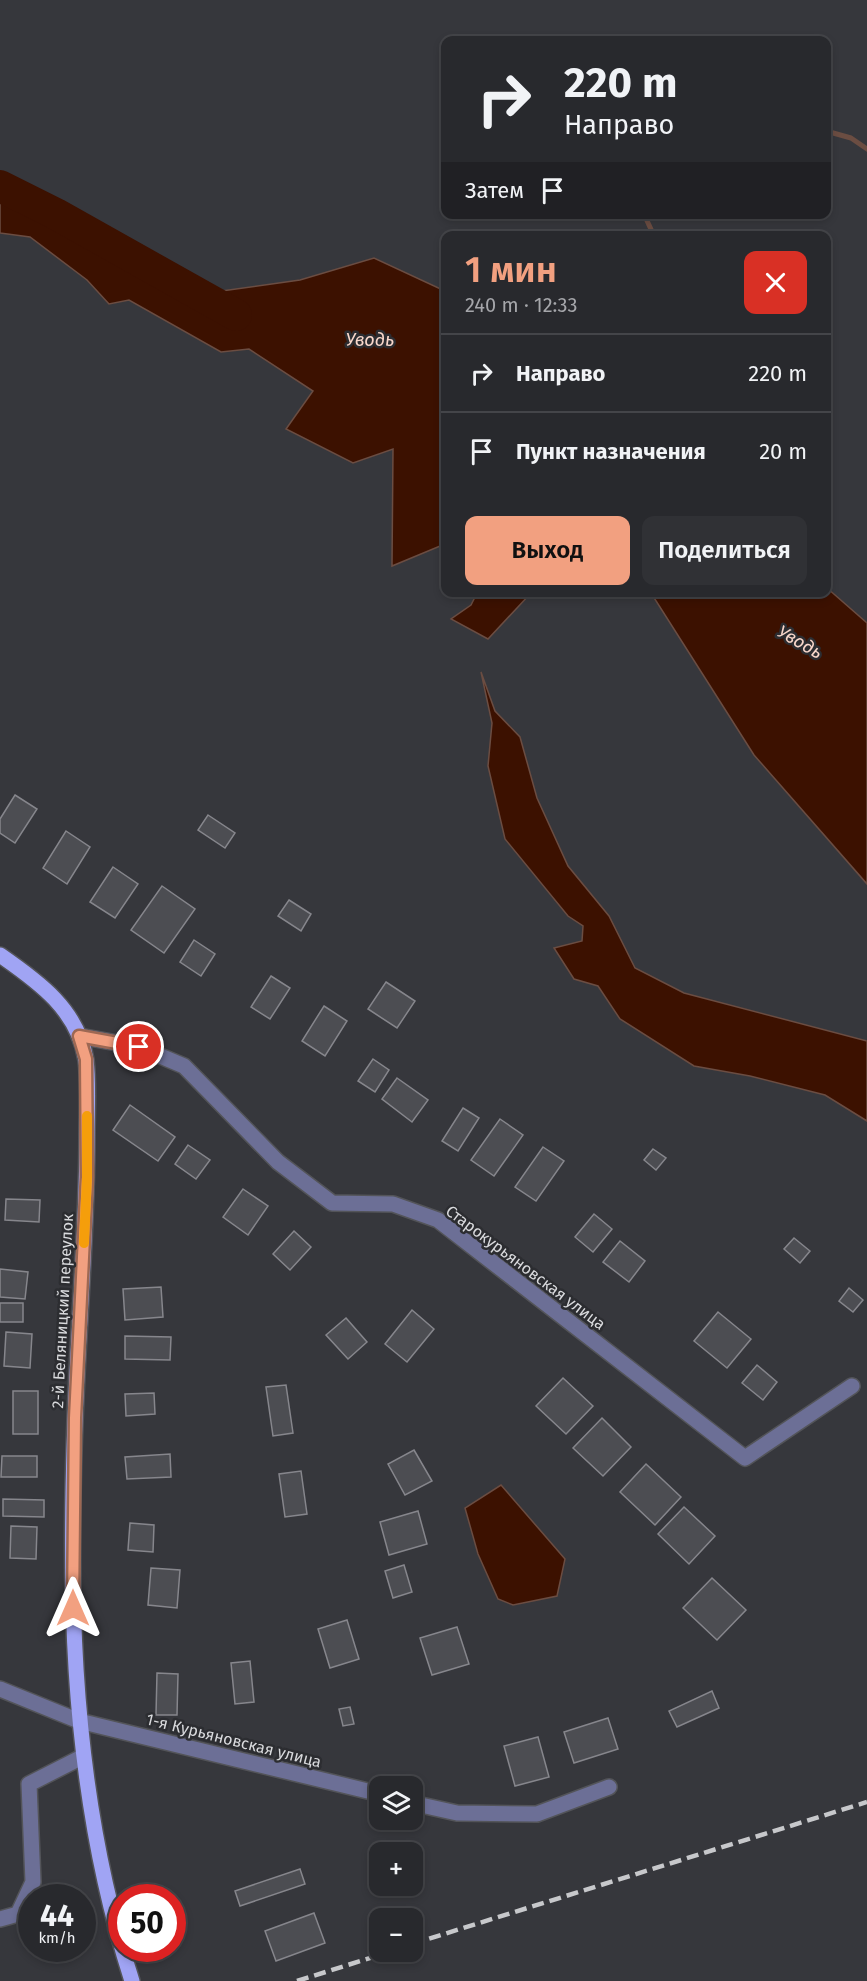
<!DOCTYPE html>
<html lang="ru">
<head>
<meta charset="utf-8">
<style>
  body { margin:0; font-family:"Fira Sans",sans-serif; background:#303135; color:#f1f3f6; height:100vh; display:flex; flex-direction:column; font-size:22px; white-space:nowrap }
  * { box-sizing:border-box; margin:0 }
  p { font-size:20px; color:#a5a6aa }
  .icon { flex:none; width:33px; height:33px; fill:none; stroke:currentColor; stroke-width:2; stroke-linecap:round; stroke-linejoin:round }
  .map { position:relative; flex:1; overflow:hidden }
  .drawer { position:absolute; left:441px; top:231px; width:390px; height:366px; display:flex; flex-direction:column; background:#28292d; border-radius:12px; box-shadow:0 3px 9px #0003,0 0 0 2px #444549 }
  .drawer>* { flex:none }
  .top-card { position:absolute; left:441px; top:36px; width:390px; height:183px; border-radius:12px; box-shadow:0 3px 9px #0003,0 0 0 2px #444549; background:#28292d; color:#f1f3f6; overflow:hidden }
  .fabs { position:absolute; left:369px; top:1776px; display:grid; gap:12px }
  .fabs a { display:grid; place-items:center; width:54px; height:54px; border-radius:12px; background:#28292d; box-shadow:0 3px 9px #0003,0 0 0 2px #444549; font-size:30px }
  .speed { position:absolute; left:18px; top:1884px; display:flex; gap:12px; font-size:30px; font-weight:700; text-align:center }
  .speed>* { display:grid; place-content:center; width:78px; height:78px; border-radius:50%; background:#28292d; box-shadow:0 3px 9px #0003,0 0 0 2px #444549; line-height:1 }
  .speed small { font-size:15px; font-weight:400 }
  .speed .limit { border:9px solid #d22; background:#fff; color:#111 }
  .pin { position:absolute; display:grid; place-items:center; width:51px; height:51px; color:#fff; margin:-26px; border:3px solid #fff; border-radius:50%; box-shadow:0 2px 6px #0007 }
  .me { position:absolute; width:66px; margin:-33px; rotate:0deg; stroke-linejoin:round; filter:drop-shadow(0 0 4px #0008) }
  .turn { display:flex; align-items:center; gap:21px; height:126px; padding:0 24px; font-size:27px }
  .turn .icon { width:78px; height:78px; stroke-width:2.5 }
  .turn b { display:block; font-size:42px; line-height:51px }
  .then { display:flex; align-items:center; height:57px; padding:0 24px; background:#0003; gap:12px; font-size:22px }
  .round { display:grid; place-items:center; flex:none; width:63px; height:63px; border-radius:12px; background:#303135 }
  .headline { display:flex; align-items:center; justify-content:space-between; height:102px; padding:0 24px }
  h1 { font-size:36px; font-weight:600; line-height:45px; color:#f2a080 }
  .button { display:flex; gap:12px; margin-top:auto; padding:12px 24px }
  .button a { flex:1; height:69px; border-radius:12px; background:#f2a080; color:#111; font-size:24px; font-weight:600; line-height:69px; text-align:center }
  .button a+a { background:#303135; color:#f1f3f6 }
  ul { padding:0; list-style:none }
  li { display:flex; align-items:center; gap:18px; height:78px; padding:0 24px; border-top:2px solid #444549 }
  li div { flex:1 }
  li b { display:block; font-size:22px }
  li em { font-style:normal }
  .map>svg:first-child { display:block }
</style>
</head>
<body>
<div class="map">
<svg width="867" height="1981" viewBox="0 0 867 1981">
  <rect width="100%" height="100%" fill="#36373c"/>
  <g fill="#3c1100" stroke="#6b4d42" stroke-width="1.5">
    <path d="M0,189l17,21 39,4 59,44 85,36 100,-14 74,-22 71,33v253l-53,22 1,-117 -40,14 -67,-34 27,-38 -64,-42 -28,3 -92,-52 -20,4 -22,-24 -57,-43 -30,-4z"/>
    <path d="M827,588l40,35v261l-113,-129 -103,-162 175,-1z"/>
    <path d="M477,593v-1l54,1 -43,46 -37,-20 20,-14z"/>
    <path d="M481,672l14,39 25,26 17,61 31,68 41,50 26,52 49,25 183,48v80l-42,-26 -75,-19 -56,-10 -74,-47 -22,-33 -24,-7 -20,-31 28,-7 1,-15 -15,-10 -63,-77 -17,-73 4,-43z"/>
    <path d="M501,1485l64,74 -8,37 -44,9 -15,-6 -20,-45 -13,-46z"/>
  </g>
  <g fill="none" stroke-linecap="round" stroke-linejoin="round">
    <g stroke="#6b4d42" stroke-width="5">
      <path d="M826,131l25,7 16,11"/>
      <path d="M644,214l10,22"/>
    </g>
    <path stroke="#3c1100" stroke-width="32" d="M0,186l56,28 180,101"/>
  </g>
  <g fill="#4c4d52" stroke="#86868c" stroke-width="1.5">
    <path d="M15,795l22,14 -22,34 -15,-10v-14z"/>
    <path d="M208,815l27,18 -10,15 -27,-18z"/>
    <path d="M66,831l24,16 -23,37 -24,-16z"/>
    <path d="M113,867l25,17 -23,34 -25,-16z"/>
    <path d="M162,886l33,23 -31,44 -33,-23z"/>
    <path d="M289,900l22,14 -10,17 -23,-15z"/>
    <path d="M194,940l21,14 -14,22 -21,-14z"/>
    <path d="M271,976l19,12 -20,31 -19,-12z"/>
    <path d="M386,982l29,19 -18,27 -29,-19z"/>
    <path d="M324,1006l23,15 -22,35 -23,-15z"/>
    <path d="M373,1059l16,11 -14,22 -17,-11z"/>
    <path d="M397,1078l31,22 -16,22 -30,-23z"/>
    <path d="M130,1105l45,32 -17,24 -45,-31z"/>
    <path d="M463,1108l16,10 -21,33 -16,-10z"/>
    <path d="M500,1119l23,16 -29,41 -23,-16z"/>
    <path d="M188,1145l22,15 -14,19 -21,-15z"/>
    <path d="M543,1147l21,14 -28,40 -21,-14z"/>
    <path d="M653,1149l13,9 -10,12 -12,-10z"/>
    <path d="M243,1189l25,17 -20,29 -25,-18z"/>
    <path d="M6,1199l34,1 -1,22 -34,-2z"/>
    <path d="M594,1214l18,15 -19,23 -18,-15z"/>
    <path d="M294,1231l17,16 -21,23 -17,-16z"/>
    <path d="M794,1238l16,13 -10,12 -16,-14z"/>
    <path d="M620,1241l25,20 -16,21 -26,-20z"/>
    <path d="M0,1269l28,3 -3,27 -25,-2z"/>
    <path d="M161,1287l2,30 -38,3 -2,-31z"/>
    <path d="M849,1288l14,12 -10,12 -14,-11z"/>
    <rect x="0" y="1303" width="23" height="19"/>
    <path d="M412,1310l22,19 -27,33 -22,-18z"/>
    <path d="M718,1312l33,27 -24,29 -33,-27z"/>
    <path d="M346,1318l21,24 -19,17 -22,-24z"/>
    <path d="M6,1332l26,2 -2,34 -26,-2z"/>
    <path d="M125,1336l46,1 -1,23 -45,-1z"/>
    <path d="M757,1365l20,17 -14,18 -21,-17z"/>
    <path d="M563,1378l30,28 -27,28 -30,-28z"/>
    <path d="M286,1385l7,48 -20,3 -7,-49z"/>
    <rect x="13" y="1391" width="25" height="43"/>
    <path d="M154,1393l1,21 -29,2 -1,-22z"/>
    <path d="M602,1418l29,29 -28,29 -30,-28z"/>
    <path d="M414,1450l18,31 -27,14 -17,-31z"/>
    <path d="M170,1454l1,23 -44,2 -2,-22z"/>
    <path d="M2,1456h35v21h-36z"/>
    <path d="M646,1464l35,33 -26,28 -35,-33z"/>
    <path d="M301,1471l6,43 -22,3 -6,-43z"/>
    <path d="M3,1499l41,1v17l-41,-1z"/>
    <path d="M684,1507l31,29 -26,28 -31,-30z"/>
    <path d="M418,1511l9,33 -38,11 -9,-33z"/>
    <path d="M130,1523l24,2 -1,27 -25,-2z"/>
    <path d="M11,1526l26,1 -1,32 -26,-1z"/>
    <path d="M404,1565l8,27 -19,6 -8,-27z"/>
    <path d="M151,1568l29,2 -3,38 -29,-3z"/>
    <path d="M712,1578l34,32 -29,30 -34,-32z"/>
    <path d="M347,1620l12,39 -29,9 -12,-39z"/>
    <path d="M457,1627l12,37 -37,11 -12,-37z"/>
    <path d="M250,1661l4,41 -19,2 -4,-41z"/>
    <path d="M157,1673l21,1 -1,41h-21z"/>
    <path d="M712,1691l7,17 -42,19 -8,-16z"/>
    <path d="M350,1707l4,17 -11,2 -4,-17z"/>
    <path d="M608,1718l10,31 -44,14 -10,-31z"/>
    <path d="M538,1737l11,40 -34,9 -11,-40z"/>
    <path d="M300,1869l5,15 -65,22 -5,-15z"/>
    <path d="M314,1913l11,30 -49,18 -11,-30z"/>
  </g>
  <g fill="none" stroke-linecap="round" stroke-linejoin="round">
    <g stroke="#535459" stroke-width="18">
      <g id="minor">
        <path d="M79,1036l60,11 45,19 94,96 54,41 61,1 45,16 307,238 107,-72"/>
        <path d="M0,1689l79,32 301,73"/>
        <path d="M412,1803l45,10 80,1 72,-27"/>
        <path d="M0,1919l18,-5 15,-32 -4,-98 53,-27"/>
      </g>
    </g>
    <g stroke="#535459" stroke-width="18">
      <path id="major" d="M0,955c39,27 78,55 86,105 3,24 1,50 1,75 0,73 -5,146 -9,219 -11,211 -12,424 54,627"/>
    </g>
    <use href="#minor" stroke="#6c6f96" stroke-width="15"/>
    <use href="#major" stroke="#a0a4f4" stroke-width="15"/>
    <g stroke="#c7c8cb" stroke-width="4.5" stroke-dasharray="12 6" stroke-linecap="butt">
      <path d="M412,1944l455,-142"/>
      <path d="M297,1981l92,-29"/>
    </g>
  </g>
  <g fill="none" stroke-linecap="round" stroke-linejoin="round">
    <g stroke="#9d6853" stroke-width="15">
      <path id="route" d="M73,1608l2,-190 12,-241 -1,-118 -7,-23 60,11"/>
    </g>
    <use href="#route" stroke="#f2a080" stroke-width="10"/>
    <path stroke="#f59e0b" stroke-width="10" d="M84,1243l3,-66v-61"/>
  </g>
  <g text-anchor="middle" stroke-width="5" stroke-linejoin="round" paint-order="stroke">
    <g font-size="16" fill="#d9dadd" stroke="#2c2d31">
      <text transform="translate(526 1267) rotate(37)" y="6">Старокурьяновская улица</text>
      <text transform="translate(62 1311) rotate(-87)" y="6">2-й Беляницкий переулок</text>
      <text transform="translate(234 1740) rotate(14)" y="6">1-я Курьяновская улица</text>
    </g>
    <g font-size="18" font-style="italic" fill="#fad8cb" stroke="#2c2d31">
      <text x="370" y="346">Уводь</text>
      <text transform="translate(800 642) rotate(30)" y="6">Уводь</text>
    </g>
  </g>
</svg>
<div class="fabs">
<a><svg class="icon" aria-label="layers" viewBox="0 0 24 24"><path d="M12 4l9 5-9 5-9-5zM3 14l9 5 9-5"/></svg></a>
<a>+</a>
<a>−</a>
</div>
<div class="speed"><div>44<small>km/h</small></div><div class="limit">50</div></div>
<div class="pin" style="left:139px;top:1047px;background:#d93025"><svg class="icon" aria-label="arrive" viewBox="0 0 24 24"><path d="M6 21V4h12l-3 4 3 4H6"/></svg></div>
<svg class="me" style="left:73px;top:1608px" viewBox="-20 -20 40 40"><path d="M0-17L14 15 0 8-14 15z" fill="#f2a080" stroke="#fff" stroke-width="4"/></svg>
<div class="top-card">
<div class="turn"><svg class="icon" aria-label="right" viewBox="0 0 24 24"><path d="M7 20v-9h11M14 6l5 5-5 5"/></svg><div><b>220 m</b>Направо</div></div>
<div class="then">Затем<svg class="icon" aria-label="arrive" viewBox="0 0 24 24"><path d="M6 21V4h12l-3 4 3 4H6"/></svg></div>
</div>
<section class="drawer">
<div class="headline"><div><h1>1 мин</h1><p>240 m · 12:33</p></div><a class="round" style="background:#d93025;color:#fff"><svg class="icon" aria-label="close" viewBox="0 0 24 24"><path d="M6 6l12 12M18 6L6 18"/></svg></a></div>
<ul>
<li><svg class="icon" aria-label="right" viewBox="0 0 24 24"><path d="M7 20v-9h11M14 6l5 5-5 5"/></svg><div><b>Направо</b></div><em>220 m</em></li>
<li><svg class="icon" aria-label="arrive" viewBox="0 0 24 24"><path d="M6 21V4h12l-3 4 3 4H6"/></svg><div><b>Пункт назначения</b></div><em>20 m</em></li>
</ul>
<div class="button"><a>Выход</a><a>Поделиться</a></div>
</section>
</div>
</body>
</html>
